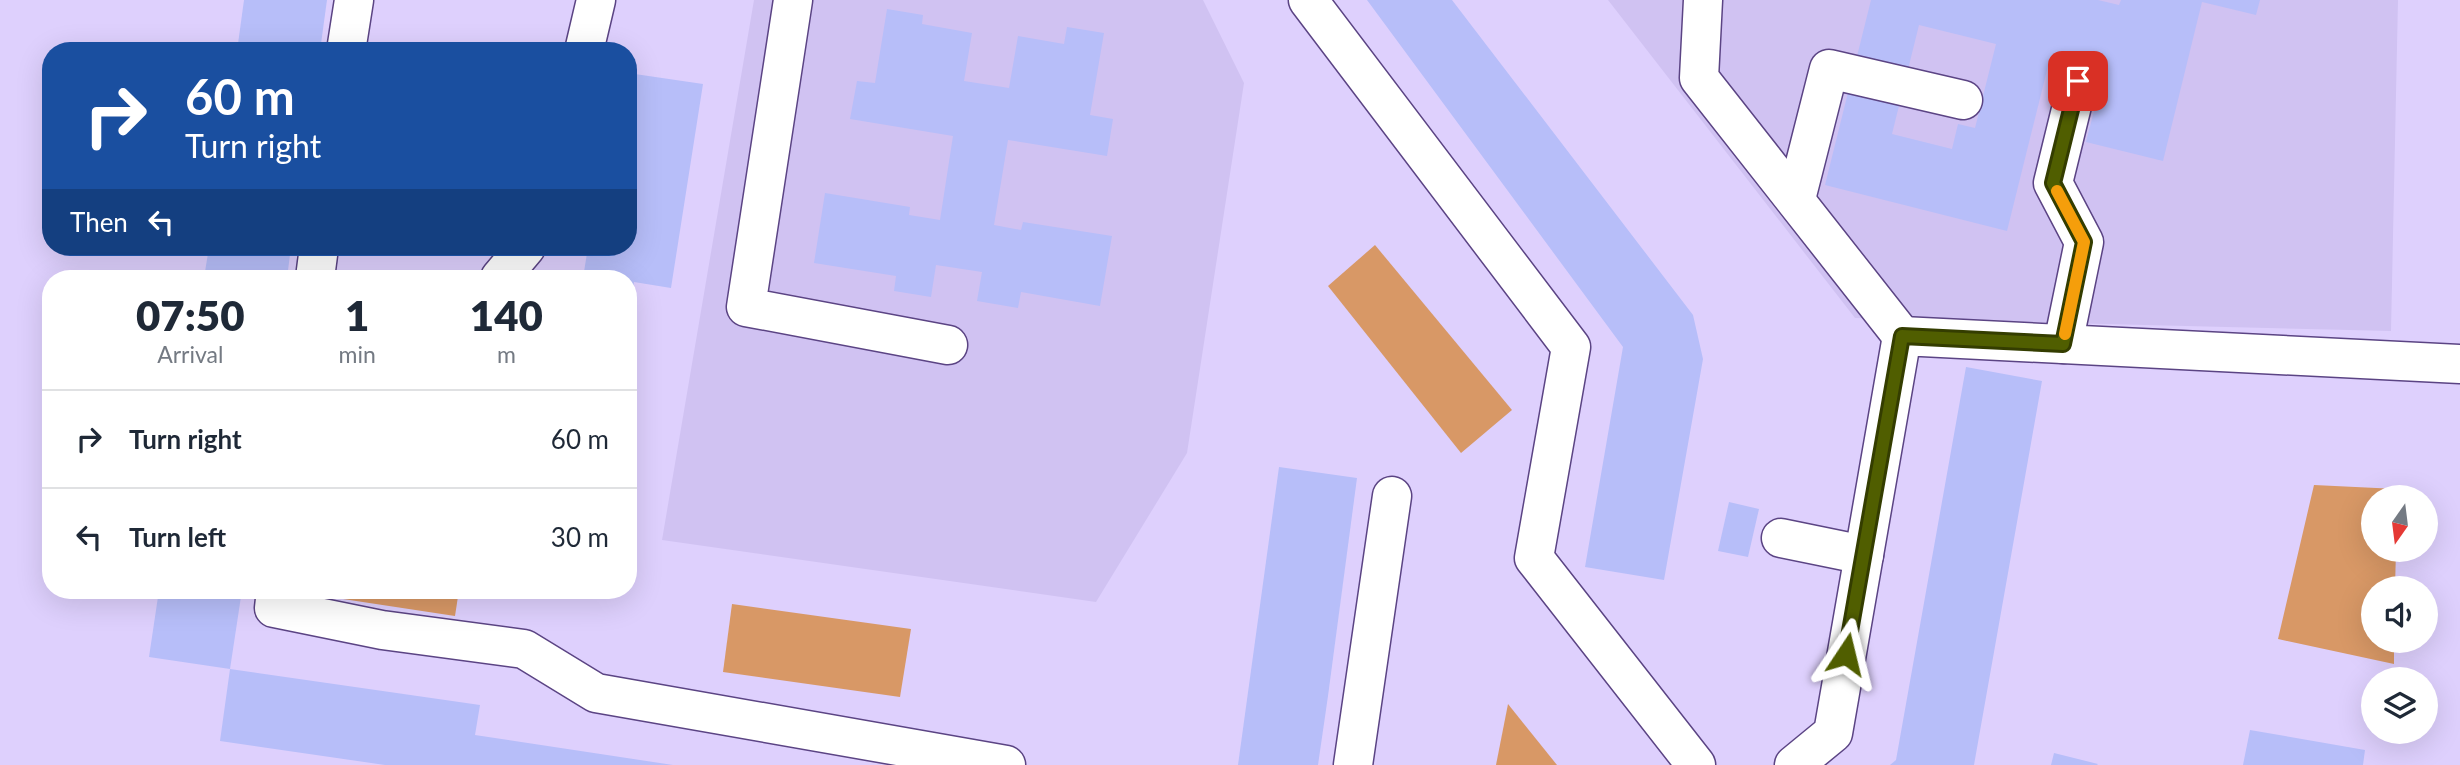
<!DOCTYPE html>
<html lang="en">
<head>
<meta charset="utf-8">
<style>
  body { margin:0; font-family:Lato,sans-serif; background:#f6f6f7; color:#1f2937; height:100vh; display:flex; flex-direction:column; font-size:26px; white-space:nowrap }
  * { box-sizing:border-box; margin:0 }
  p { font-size:23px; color:#747a83 }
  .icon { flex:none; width:38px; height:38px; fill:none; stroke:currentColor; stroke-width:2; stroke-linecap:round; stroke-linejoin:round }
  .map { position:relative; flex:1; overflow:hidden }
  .panel { position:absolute; left:42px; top:270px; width:595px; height:329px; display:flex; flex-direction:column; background:#fff; border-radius:28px; box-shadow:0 7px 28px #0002 }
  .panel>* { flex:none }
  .top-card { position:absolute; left:42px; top:42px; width:595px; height:214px; border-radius:28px; box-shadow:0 7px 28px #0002; background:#1a4fa0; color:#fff; overflow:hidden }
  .needle { width:46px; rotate:194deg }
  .controls { position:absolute; left:2361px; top:485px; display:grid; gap:14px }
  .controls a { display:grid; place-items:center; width:77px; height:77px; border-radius:50%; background:#fff; box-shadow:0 7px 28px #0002; font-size:35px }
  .pin { position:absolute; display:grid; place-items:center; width:60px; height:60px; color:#fff; margin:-30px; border-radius:14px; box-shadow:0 4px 10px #0006 }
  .me { position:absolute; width:77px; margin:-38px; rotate:10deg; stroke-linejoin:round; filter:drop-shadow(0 0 5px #0008) }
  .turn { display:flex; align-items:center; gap:24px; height:147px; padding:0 28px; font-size:32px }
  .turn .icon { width:91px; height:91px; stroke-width:2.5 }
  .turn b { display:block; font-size:49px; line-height:60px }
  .then { display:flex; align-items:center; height:66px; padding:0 28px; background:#0003; gap:14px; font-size:26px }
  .eta { display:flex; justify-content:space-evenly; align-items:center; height:119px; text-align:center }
  .eta b { font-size:42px; font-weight:800; line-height:49px }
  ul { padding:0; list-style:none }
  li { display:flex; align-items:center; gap:21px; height:98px; padding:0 28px; border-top:2px solid #e0e1e3 }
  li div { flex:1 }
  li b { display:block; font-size:26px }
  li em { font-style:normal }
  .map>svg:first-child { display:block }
</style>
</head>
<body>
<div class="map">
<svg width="2460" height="765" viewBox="0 0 2460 765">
  <rect width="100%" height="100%" fill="#ded0fd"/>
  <g fill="#d0c2f2">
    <path d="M754,0h449l41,83 -57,370 -91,149 -434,-62z"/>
    <path d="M1608,0h790l-7,331 -536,-13z"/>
  </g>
  <g fill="#d89866">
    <path d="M1375,245l137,165 -51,43 -133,-167z"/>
    <path d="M2314,485l83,4 -1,8h-23v53h23l-1,38h-22v52l21,1v23l-116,-25z"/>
    <path d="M344,590h115l-4,26 -112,-17z"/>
    <path d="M732,604l179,25 -11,68 -177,-25z"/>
    <path d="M1508,704l49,61h-61z"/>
  </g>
  <g fill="#b7bef9" fill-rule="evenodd">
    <path d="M244,0h83l-7,51h-83z"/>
    <path d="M1367,0h85l241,315 10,44 -39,221 -79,-13 38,-220z"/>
    <path d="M1871,0h227l21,5 2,-5h139l-4,15 -54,-13 -39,159 -77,-19 18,-70 -54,-14 -43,173 -182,-46zM1919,25l77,19 -21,84 -17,-4 -6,25 -60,-15z"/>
    <path d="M887,9l36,6 -1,9 50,9 -8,48 45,7 9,-52 46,8 3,-17 37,6 -14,82 23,4 -6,37 -99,-16 -14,85 27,5 2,-8 89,14 -12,70 -79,-14 -3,16 -41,-7 5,-29 -46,-7 -5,32 -37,-6 2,-15 -82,-13 11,-70 85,14 -1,8 31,5 13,-84 -103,-17 7,-38 18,2z"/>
    <path d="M628,73l75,11 -32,204 -37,-6 -4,23 7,1 -7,48 -2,-76h-45l5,-31h40z"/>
    <path d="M209,247h82l-4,31h-83z"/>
    <path d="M1966,367l76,14 -68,384h-84l6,-5z"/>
    <path d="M1279,467l78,11 -29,218 -10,69h-80z"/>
    <path d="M1729,502l30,7 -11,48 -30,-6z"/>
    <path d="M159,590h83l-12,79 250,36 -5,30 198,30h-288l-165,-24 10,-72 -81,-12z"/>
    <path d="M2250,730l115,20 -2,15h-120z"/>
    <path d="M2054,753l44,11 -1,1h-46z"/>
  </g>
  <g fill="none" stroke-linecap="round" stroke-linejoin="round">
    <g stroke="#5b4484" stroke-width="41">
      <g id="minor">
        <path d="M793,0l-47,307 202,38"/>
        <path d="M1308,0l263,347 -37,211 162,207"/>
        <path d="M1703,0l-4,78 203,258"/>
        <path d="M346,51l8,-51"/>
        <path d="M584,51l12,-51"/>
        <path d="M1796,199l33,-130 134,31"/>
        <path d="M315,278l4,-31"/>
        <path d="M500,278l26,-31"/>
        <path d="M2063,344l21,-102 -31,-59 25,-102"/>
        <path d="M1781,538l83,17"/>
        <path d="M276,590l-2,18 108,22 142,19 72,44 410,72"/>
        <path d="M1353,765l39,-269"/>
        <path d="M1794,765l39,-32 69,-397 558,28"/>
      </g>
    </g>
    <use href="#minor" stroke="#fff" stroke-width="38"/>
  </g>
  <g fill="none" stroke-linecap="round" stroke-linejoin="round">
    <g stroke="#343d00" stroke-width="18">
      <path id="route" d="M1846,654l56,-318 161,8 21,-102 -31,-59 25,-102"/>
    </g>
    <use href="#route" stroke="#505e00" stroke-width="12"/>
    <path stroke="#f59e0b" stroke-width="12" d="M2057,191l27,51 -19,92"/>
  </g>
</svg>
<div class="controls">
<a><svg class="needle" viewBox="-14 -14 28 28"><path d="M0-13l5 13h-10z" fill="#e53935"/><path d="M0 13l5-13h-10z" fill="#747a83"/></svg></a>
<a><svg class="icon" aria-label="sound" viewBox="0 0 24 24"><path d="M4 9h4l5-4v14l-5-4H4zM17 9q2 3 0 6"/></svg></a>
<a><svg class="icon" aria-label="layers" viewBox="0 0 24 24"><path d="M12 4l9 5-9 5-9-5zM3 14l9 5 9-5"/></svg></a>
</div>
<div class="pin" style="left:2078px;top:81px;background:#d93025"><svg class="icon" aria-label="arrive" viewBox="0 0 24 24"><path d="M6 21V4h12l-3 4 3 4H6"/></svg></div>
<svg class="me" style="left:1846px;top:654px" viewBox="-20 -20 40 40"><path d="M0-17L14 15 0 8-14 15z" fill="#505e00" stroke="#fff" stroke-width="4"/></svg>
<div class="top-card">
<div class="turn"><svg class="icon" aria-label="right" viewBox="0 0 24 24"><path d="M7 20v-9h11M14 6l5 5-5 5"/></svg><div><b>60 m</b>Turn right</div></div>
<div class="then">Then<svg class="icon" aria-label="left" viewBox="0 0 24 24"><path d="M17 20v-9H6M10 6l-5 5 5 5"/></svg></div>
</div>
<section class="panel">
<div class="eta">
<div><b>07:50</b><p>Arrival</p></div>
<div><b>1</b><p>min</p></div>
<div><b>140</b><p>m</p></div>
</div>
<ul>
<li><svg class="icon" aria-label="right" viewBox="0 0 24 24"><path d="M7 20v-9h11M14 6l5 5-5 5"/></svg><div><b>Turn right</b></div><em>60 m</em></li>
<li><svg class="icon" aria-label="left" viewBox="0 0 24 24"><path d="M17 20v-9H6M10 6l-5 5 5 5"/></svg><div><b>Turn left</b></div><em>30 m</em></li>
</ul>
</section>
</div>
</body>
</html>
